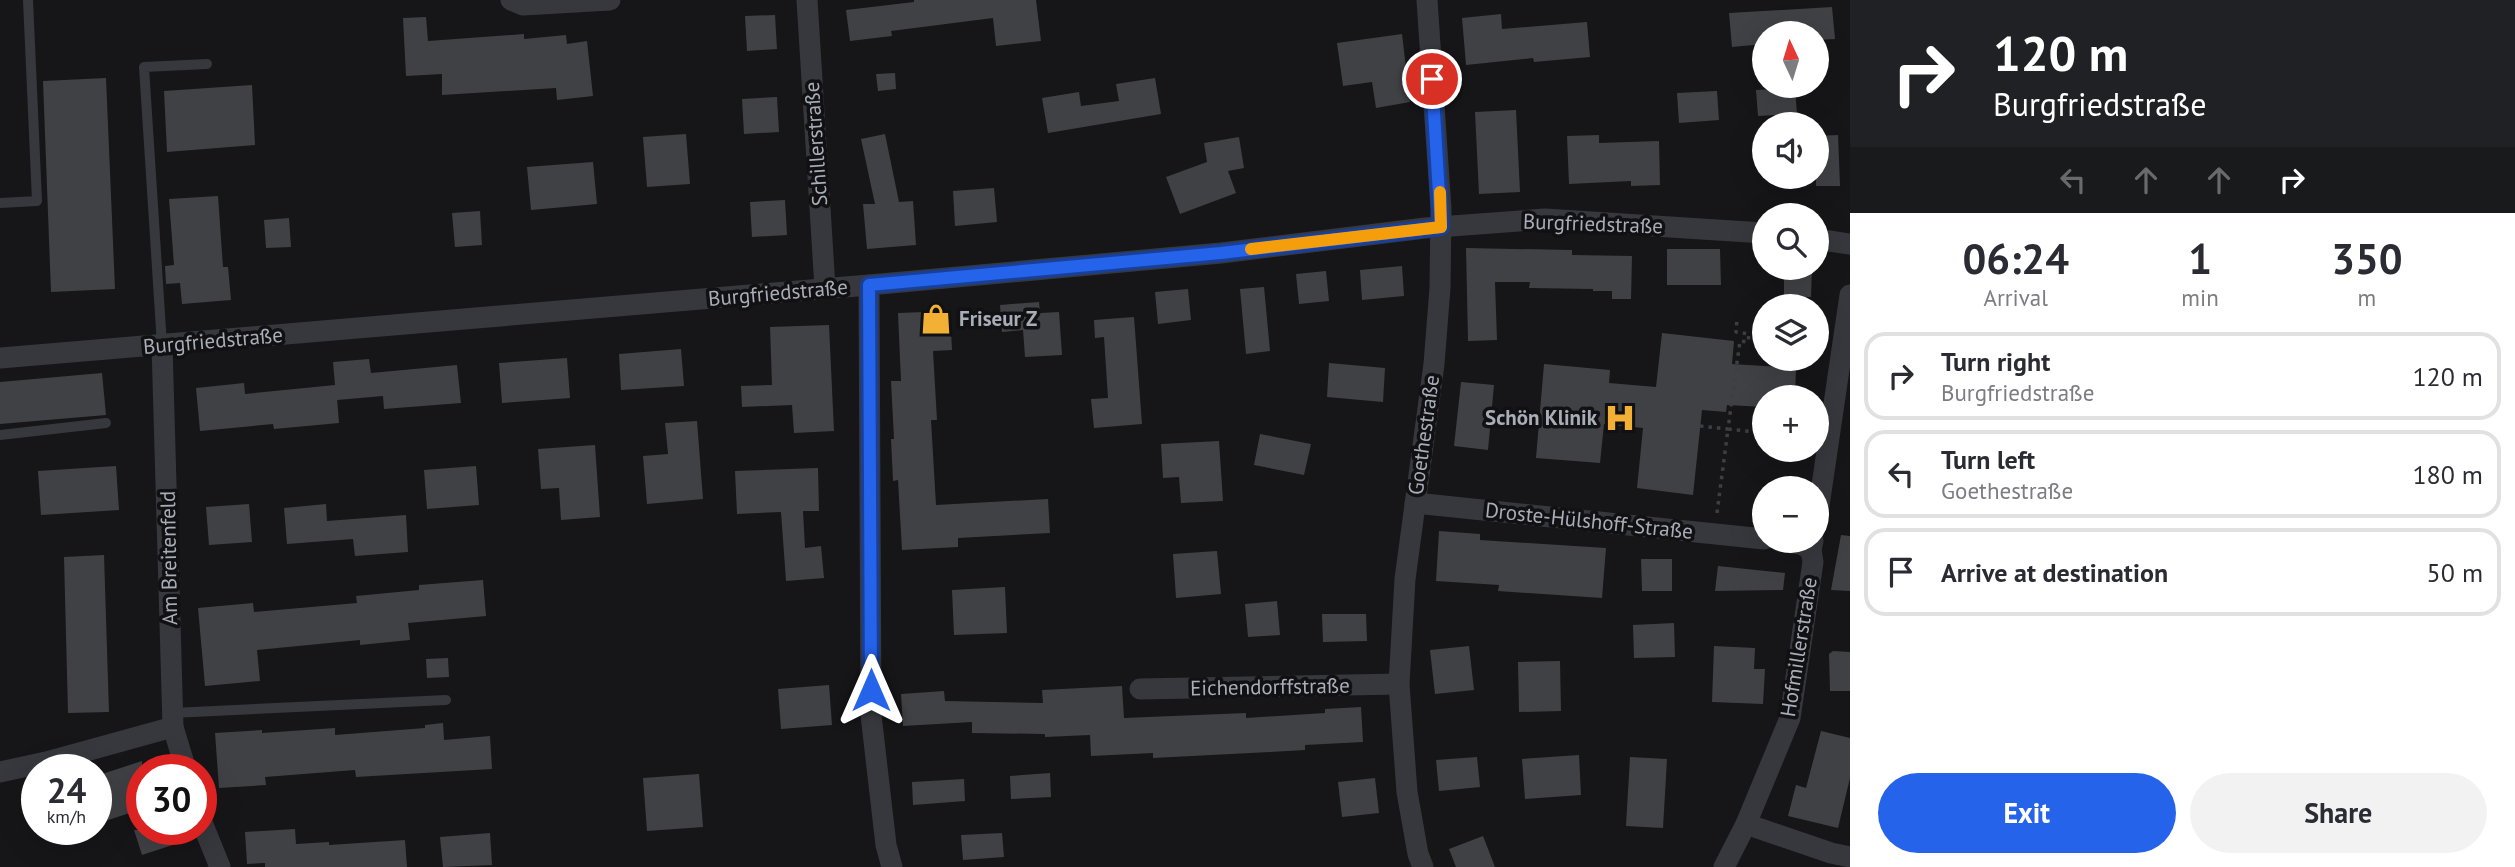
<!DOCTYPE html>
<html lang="en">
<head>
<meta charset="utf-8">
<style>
  body { margin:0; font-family:"PT Sans",sans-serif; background:#f2f2f3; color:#2b2b33; height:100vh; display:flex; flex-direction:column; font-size:26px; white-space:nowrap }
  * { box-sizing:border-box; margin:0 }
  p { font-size:23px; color:#7c7c81 }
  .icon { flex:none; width:38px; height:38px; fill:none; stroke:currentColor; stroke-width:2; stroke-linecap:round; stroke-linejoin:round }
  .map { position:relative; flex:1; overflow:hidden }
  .panel { display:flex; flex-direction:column; background:#fff; width:665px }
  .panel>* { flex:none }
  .hud { background:#202124; color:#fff; overflow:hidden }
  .needle { width:46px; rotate:356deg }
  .controls { position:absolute; left:1752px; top:21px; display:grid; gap:14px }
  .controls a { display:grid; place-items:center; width:77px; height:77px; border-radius:50%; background:#fff; box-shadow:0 7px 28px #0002; font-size:35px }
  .speed { position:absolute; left:21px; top:754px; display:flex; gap:14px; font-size:35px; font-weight:700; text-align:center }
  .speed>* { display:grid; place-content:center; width:91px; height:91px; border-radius:50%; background:#fff; box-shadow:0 7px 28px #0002; line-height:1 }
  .speed small { font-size:18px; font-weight:400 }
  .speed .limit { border:10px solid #d22; background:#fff; color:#111 }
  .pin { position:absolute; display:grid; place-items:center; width:60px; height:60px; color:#fff; margin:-30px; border:4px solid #fff; border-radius:50%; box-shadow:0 2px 7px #0007 }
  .me { position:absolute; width:77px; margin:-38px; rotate:0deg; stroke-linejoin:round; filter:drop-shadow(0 0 5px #0008) }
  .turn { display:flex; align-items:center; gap:24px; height:147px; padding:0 28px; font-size:32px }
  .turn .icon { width:91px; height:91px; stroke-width:2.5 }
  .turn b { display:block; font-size:49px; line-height:60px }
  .lanes { display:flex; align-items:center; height:66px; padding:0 28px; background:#0003; justify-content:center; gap:35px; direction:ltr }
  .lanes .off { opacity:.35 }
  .eta { display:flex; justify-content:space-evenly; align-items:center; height:119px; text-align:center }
  .eta b { font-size:42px; font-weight:800; line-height:49px }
  .button { display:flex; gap:14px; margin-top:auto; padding:14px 28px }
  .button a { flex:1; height:80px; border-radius:42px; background:#2563eb; color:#fff; font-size:28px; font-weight:800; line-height:80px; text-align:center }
  .button a+a { background:#f2f2f3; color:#2b2b33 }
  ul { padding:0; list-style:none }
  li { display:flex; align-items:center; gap:21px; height:88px; margin:0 14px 10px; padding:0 14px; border:4px solid #e1e1e2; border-radius:21px }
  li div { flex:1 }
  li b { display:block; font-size:26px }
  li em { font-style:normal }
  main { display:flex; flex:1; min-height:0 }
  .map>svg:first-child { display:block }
</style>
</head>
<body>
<main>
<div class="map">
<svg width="1850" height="867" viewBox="0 0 1850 867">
  <rect width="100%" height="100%" fill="#161618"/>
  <g fill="#404145">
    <path d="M914,0h122l5,41 -45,5 -3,-28 -102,13 1,5 -42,5 -4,-31 68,-8z"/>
    <path d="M1832,7l3,32 -19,1v-7h-52v11l-32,3 -3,-34z"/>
    <path d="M1501,14l1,15 85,-7 3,35 -56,5 -1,-4 -67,7 -4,-47z"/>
    <path d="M775,15l2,34 -30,2 -2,-35z"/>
    <path d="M426,17l2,24 96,-7v5l42,-4 1,9 20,-3 6,55 -36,4 -1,-12 -114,7v-21l-36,2 -3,-58z"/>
    <path d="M1402,34l8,68 -34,6 -4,-26 -29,4 -6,-43z"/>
    <path d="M895,73l1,16 -18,2 -2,-17z"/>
    <path d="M106,78l9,211 -64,3 -8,-211z"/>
    <path d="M1155,78l6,36 -113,19 -6,-35 37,-6 2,14 38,-5 -3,-17z"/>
    <path d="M252,85l3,60 -88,7 -3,-61z"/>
    <path d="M1795,88l2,26 -39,2 -2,-26z"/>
    <path d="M1717,91l2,29 -40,3 -2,-30z"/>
    <path d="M777,97l2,35 -35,2 -2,-35z"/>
    <path d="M1516,110l4,82 -41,2 -4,-82z"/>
    <path d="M686,134l4,50 -43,3 -4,-50z"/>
    <path d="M885,134l14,68 14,-1 3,44 -49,4 -4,-45h12l-14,-65z"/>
    <path d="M1599,135v8l60,-2 1,44 -29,1v-5l-62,3 -2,-48z"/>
    <path d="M1838,135l2,51h-24v-50z"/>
    <path d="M1239,137l5,31 -16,3 8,22 -56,21 -14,-37 41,-15 -3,-19z"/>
    <path d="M593,162l4,42 -66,6 -4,-43z"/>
    <path d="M994,188l3,34 -42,4 -2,-35z"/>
    <path d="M218,196l5,71h5l3,33 -49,4 -2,-21 -14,1 -1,-18 9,-1 -5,-66z"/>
    <path d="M785,200l2,35 -35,2 -2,-35z"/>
    <path d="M480,211l2,34 -27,2 -3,-34z"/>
    <path d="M289,218l2,29 -25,1 -2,-28z"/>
    <path d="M1466,248l106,2v5l60,1 -1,43h-19v-8h-19v-2l-64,-1 1,-6h-35l2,58 -29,1z"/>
    <path d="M1667,249h53l1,36h-54z"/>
    <path d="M1402,266l2,30 -42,4 -2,-30z"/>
    <path d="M1784,268h28l-1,29 -27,-1z"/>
    <path d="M1326,271l3,30 -30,3 -3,-30z"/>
    <path d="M1264,287l6,64 -24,3 -6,-65z"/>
    <path d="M1188,289l3,31 -33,4 -3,-32z"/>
    <path d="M1039,302l1,11 19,-1 3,43 -37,2 -2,-27 -21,2 -2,-27z"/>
    <path d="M950,311l2,39 -19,1 4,69h-6l5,85 112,-6 2,34 -92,5v9l-56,3 -4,-70 -5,1 -2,-42h3l-3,-58h10l-3,-68z"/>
    <path d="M1134,317l8,107 -48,4 -3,-29 17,-1 -4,-61 -9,1 -1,-18z"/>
    <path d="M829,325l5,106 -40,2 -2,-28 -50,2 -1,-21 31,-1 -2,-58z"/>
    <path d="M1662,333l72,8 -2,23 64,4 -1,29h-31v10l-37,-2 -1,7 -24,-2 -9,85 -56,-7 6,-60 -39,-4 -4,39 -64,-5 8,-94 66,6 -1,13 47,4z"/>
    <path d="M681,349l3,37 -63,4 -2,-36z"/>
    <path d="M567,358l3,40 -68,5 -3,-40z"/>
    <path d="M369,359l2,14 86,-8 4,38 -77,6 -1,-13 -46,4v-2l2,25 -65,6 -1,-5 -73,7 -4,-43 48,-5 1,11 90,-9 -2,-23z"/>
    <path d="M1329,363l56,5 -2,34 -56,-5z"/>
    <path d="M102,373l4,42 -106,9v-42z"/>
    <path d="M1461,382l33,3 -6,65 -34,-4z"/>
    <path d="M697,421l6,78 -56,5 -4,-48 25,-2 -3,-31z"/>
    <path d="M1260,434l51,10 -7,31 -50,-10z"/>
    <path d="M1219,441l4,60 -42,2 -2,-26 -16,1 -2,-34z"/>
    <path d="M595,445l5,72 -39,3 -2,-32 -18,1 -3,-40z"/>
    <path d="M116,466l3,44 -78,5 -3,-44z"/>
    <path d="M476,466l3,39 -52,4 -3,-39z"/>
    <path d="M818,468l1,43h-16l2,37 16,-2 3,32 -38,3 -5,-69 -44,2 -2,-43z"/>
    <path d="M249,504l3,38 -43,3 -3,-38z"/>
    <path d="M326,504l1,17 79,-6 2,37 -53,4 -2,-17 -66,5 -3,-36z"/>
    <path d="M1439,531l41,3v6l126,8 -4,50 -104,-7 1,-6 -63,-4z"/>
    <path d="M1841,535l9,1v55l-19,-1z"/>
    <path d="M1217,551l4,43 -45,4 -3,-44z"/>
    <path d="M104,555l5,157 -41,1 -4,-156z"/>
    <path d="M1641,559h31v32h-30z"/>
    <path d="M1718,566l67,7 -2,17 -68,1z"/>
    <path d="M483,580l3,36 -78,7 2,17 -50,5v-5l-103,10 3,31 -55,5 -7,-78 55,-5 1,9 103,-9 -1,-7 63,-6v-5z"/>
    <path d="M1005,587l2,46 -53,2 -2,-45z"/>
    <path d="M1277,601l3,34 -32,2 -3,-33z"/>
    <path d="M1322,614h44l1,27 -44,1z"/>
    <path d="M1674,623l1,34 -41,1 -1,-33z"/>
    <path d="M1469,646l5,44 -39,4 -5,-44z"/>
    <path d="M1714,646l41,2 -1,21h11l-2,35 -51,-2z"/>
    <path d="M1833,651l17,1v39h-20l-1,-37z"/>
    <path d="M448,658l1,19 -22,1 -1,-19z"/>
    <path d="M1560,661l1,50 -42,1 -1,-50z"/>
    <path d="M829,685l3,40 -51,4 -3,-40z"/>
    <path d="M1122,686l2,32 122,-5v5l79,-5v-4l36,-2 2,35 -58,3v5l-35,2 -117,6v-5l-62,3 -1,-21 -45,2v-3l-73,-1v-11l-69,4 -2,-32 43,-3 1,10 98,2 -1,-13z"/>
    <path d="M443,723l1,17 46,-4 2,33 -136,8 -1,-7 -90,7 1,8 -47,3 -4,-55 47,-3v3l73,-5v7l90,-7v-3z"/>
    <path d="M1821,731l29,7v40l-12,50 -50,-12 8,-31 10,3z"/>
    <path d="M1579,755l2,40 -56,4 -3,-40z"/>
    <path d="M1477,757l3,30 -41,4 -3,-31z"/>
    <path d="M1630,757l37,2 -4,69 -37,-2z"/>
    <path d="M142,761v48l-46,15v-48z"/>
    <path d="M1050,773l1,24 -40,2 -1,-23z"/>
    <path d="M699,774l4,53 -56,4 -4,-53z"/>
    <path d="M1375,778l4,35 -37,4 -4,-35z"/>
    <path d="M964,779l1,22 -52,4 -1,-23z"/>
    <path d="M295,829l1,15 33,-2v3l76,-5 2,27h-142v-4l-18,1 -2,-32z"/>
    <path d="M134,830h57l3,8 -52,17z"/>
    <path d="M490,833l2,32 -49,2 -3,-30z"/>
    <path d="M1002,833l2,24 -41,3 -2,-25z"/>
    <path d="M1483,836l12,31h-39l-7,-18z"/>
  </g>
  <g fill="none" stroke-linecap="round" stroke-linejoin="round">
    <g stroke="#3d3f44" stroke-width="3.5" stroke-dasharray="3.5 5" stroke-linecap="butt">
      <path d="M1700,426l28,3 12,-88 8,1 1,-8 -13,-2 1,-13"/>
      <path d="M1717,513l11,-84 36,4"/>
    </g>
    <g stroke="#37383d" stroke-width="10">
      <path d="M0,203l37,-2 -9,-201"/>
      <path d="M162,345l-18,-278 63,-3"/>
      <path d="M0,435l106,-12"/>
      <path d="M172,713l274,-13"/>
    </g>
    <g stroke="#37383d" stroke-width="21">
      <path d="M511,0l12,5 87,-5"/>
      <path d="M807,0l18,288"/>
      <path d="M1816,239l34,5"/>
      <path d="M869,285l2,430 15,130 6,22"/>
      <path d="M162,345l11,382 13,43"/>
      <path d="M0,358l869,-73 352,-32 204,-25 120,-9 219,14"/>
      <path d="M1415,503l349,36"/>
      <path d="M1816,526l34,-231"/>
      <path d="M1779,541l22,3 10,6"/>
      <path d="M1140,689l259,-5"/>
      <path d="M0,772l46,-10 127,-35"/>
      <path d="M201,820l19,47"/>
      <path d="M1746,824l85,29 19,4"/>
      <path d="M1423,867l-5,-13 -11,-62 -8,-108 6,-105 29,-215 6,-76 1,-79 -14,-209"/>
      <path d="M1724,867l22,-43 44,-106 23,-156 -2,-12 2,-9"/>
    </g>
  </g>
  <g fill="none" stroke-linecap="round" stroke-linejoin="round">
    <g stroke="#184099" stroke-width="18">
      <path id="route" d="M871,690l-2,-405 352,-32 220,-26 -9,-148"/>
    </g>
    <use href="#route" stroke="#2563eb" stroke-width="12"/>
    <path stroke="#f59e0b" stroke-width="12" d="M1251,249l190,-22 -1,-35"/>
  </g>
  <defs>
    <g id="shop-bare" transform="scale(2.415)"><path d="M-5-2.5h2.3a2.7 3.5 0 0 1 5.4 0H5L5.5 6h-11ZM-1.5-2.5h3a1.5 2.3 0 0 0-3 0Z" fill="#f2b134" stroke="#111113" stroke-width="2.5" paint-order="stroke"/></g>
    <g id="hospital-bare" transform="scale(2.415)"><path d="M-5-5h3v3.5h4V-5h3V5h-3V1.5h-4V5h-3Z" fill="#f2b134" stroke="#111113" stroke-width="2.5" paint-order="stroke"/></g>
  </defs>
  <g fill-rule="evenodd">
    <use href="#shop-bare" x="936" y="319"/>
    <use href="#hospital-bare" x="1620" y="418"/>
  </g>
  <g text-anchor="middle" stroke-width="7" stroke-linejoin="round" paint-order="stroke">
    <g font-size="21" fill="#a8adb8" stroke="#111113">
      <text transform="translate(816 144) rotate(-94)" y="7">Schillerstraße</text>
      <text transform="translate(1593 224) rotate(2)" y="7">Burgfriedstraße</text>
      <text transform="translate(778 293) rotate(-5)" y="7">Burgfriedstraße</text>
      <text transform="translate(213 341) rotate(-5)" y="7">Burgfriedstraße</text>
      <text transform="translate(1424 435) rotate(-82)" y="7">Goethestraße</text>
      <text transform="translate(1589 521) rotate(6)" y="7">Droste-Hülshoff-Straße</text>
      <text transform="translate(169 558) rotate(-91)" y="7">Am Breitenfeld</text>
      <text transform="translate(1799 647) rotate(-81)" y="7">Hofmillerstraße</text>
      <text transform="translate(1270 687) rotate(-1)" y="7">Eichendorffstraße</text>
    </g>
    <g font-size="21" font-weight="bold" fill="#a8adb8" stroke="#111113" text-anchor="start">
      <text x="959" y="326">Friseur Z</text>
      <text x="1597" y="425" text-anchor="end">Schön Klinik</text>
    </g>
  </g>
</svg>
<div class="controls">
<a><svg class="needle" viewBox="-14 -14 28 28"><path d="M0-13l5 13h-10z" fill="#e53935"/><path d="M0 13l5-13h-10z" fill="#7c7c81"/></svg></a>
<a><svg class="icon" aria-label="sound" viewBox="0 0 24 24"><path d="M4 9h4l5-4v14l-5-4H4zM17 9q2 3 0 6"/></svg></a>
<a><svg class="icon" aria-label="search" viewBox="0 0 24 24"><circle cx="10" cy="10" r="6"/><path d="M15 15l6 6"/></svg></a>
<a><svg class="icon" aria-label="layers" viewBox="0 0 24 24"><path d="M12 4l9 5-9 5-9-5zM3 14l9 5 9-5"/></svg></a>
<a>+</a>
<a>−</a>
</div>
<div class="speed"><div>24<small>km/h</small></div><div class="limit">30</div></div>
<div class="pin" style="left:1432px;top:79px;background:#d93025"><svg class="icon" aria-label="arrive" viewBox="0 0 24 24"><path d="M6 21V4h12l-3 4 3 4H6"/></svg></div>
<svg class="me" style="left:871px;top:690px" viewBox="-20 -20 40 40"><path d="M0-17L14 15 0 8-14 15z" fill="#2563eb" stroke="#fff" stroke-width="4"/></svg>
</div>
<section class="panel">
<div class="hud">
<div class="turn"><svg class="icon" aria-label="right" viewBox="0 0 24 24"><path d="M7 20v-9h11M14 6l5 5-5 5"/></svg><div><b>120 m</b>Burgfriedstraße</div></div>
<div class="lanes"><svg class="icon off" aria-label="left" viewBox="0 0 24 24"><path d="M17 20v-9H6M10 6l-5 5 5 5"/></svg><svg class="icon off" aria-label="ahead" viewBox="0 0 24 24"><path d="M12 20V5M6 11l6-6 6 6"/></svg><svg class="icon off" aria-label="ahead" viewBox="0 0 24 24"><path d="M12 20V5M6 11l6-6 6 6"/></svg><svg class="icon" aria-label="right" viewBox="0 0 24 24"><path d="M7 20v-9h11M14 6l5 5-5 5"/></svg></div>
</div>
<div class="eta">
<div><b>06:24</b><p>Arrival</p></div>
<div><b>1</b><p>min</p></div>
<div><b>350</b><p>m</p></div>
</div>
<ul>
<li><svg class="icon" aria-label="right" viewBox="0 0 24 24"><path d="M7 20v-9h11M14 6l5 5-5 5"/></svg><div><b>Turn right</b><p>Burgfriedstraße</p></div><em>120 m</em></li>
<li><svg class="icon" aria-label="left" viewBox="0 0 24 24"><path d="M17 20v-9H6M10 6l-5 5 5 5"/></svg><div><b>Turn left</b><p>Goethestraße</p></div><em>180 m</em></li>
<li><svg class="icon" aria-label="arrive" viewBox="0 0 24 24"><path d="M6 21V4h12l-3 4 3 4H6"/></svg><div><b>Arrive at destination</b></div><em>50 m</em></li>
</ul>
<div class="button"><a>Exit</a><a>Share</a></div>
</section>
</main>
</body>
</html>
